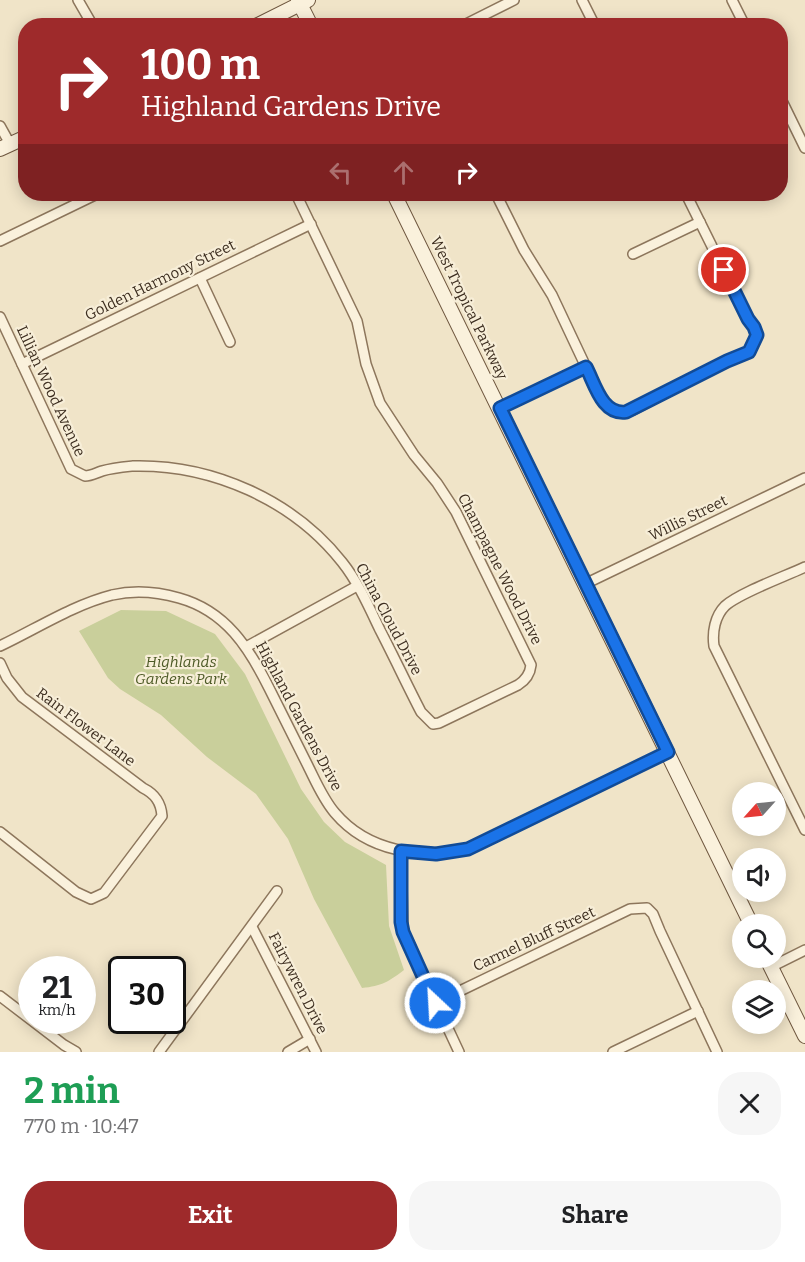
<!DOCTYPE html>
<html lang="en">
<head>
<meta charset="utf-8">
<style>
  body { margin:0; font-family:Bitter,serif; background:#f6f6f6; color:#202124; height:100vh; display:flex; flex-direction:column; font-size:22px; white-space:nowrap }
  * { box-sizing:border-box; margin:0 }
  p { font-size:20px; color:#757577 }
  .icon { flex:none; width:33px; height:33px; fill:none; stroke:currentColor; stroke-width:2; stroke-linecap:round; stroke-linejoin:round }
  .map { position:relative; height:1052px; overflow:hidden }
  .side { display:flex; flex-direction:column; background:#fff; flex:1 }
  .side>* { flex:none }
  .banner { position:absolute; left:18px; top:18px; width:770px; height:183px; border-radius:24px; box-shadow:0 3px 15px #0003; background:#9e2a2b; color:#fff; overflow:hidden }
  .needle { width:39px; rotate:243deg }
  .tools { position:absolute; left:732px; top:782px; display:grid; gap:12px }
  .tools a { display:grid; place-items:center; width:54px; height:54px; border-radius:50%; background:#fff; box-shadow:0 3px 15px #0003; font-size:30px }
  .speed { position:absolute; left:18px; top:956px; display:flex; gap:12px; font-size:30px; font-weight:700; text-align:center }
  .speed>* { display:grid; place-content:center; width:78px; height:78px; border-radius:50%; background:#fff; box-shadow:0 3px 15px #0003; line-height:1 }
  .speed small { font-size:15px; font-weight:400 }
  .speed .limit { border:3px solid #111; border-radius:9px; background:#fff; color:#111 }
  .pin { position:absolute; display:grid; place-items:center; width:51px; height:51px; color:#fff; margin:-26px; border:3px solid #fff; border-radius:50%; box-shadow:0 2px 6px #0007 }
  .me { position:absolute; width:66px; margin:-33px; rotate:335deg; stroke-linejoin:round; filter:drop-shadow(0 0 4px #0008) }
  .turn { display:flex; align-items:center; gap:21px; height:126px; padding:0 24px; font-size:27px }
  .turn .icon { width:78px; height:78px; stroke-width:2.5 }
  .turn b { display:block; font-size:42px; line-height:51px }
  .lanes { display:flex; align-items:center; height:57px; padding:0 24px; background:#0003; justify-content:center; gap:30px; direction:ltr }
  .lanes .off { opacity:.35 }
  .round { display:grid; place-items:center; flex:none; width:63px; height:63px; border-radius:24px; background:#f6f6f6 }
  .overview { display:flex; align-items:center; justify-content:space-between; height:102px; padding:0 24px }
  h1 { font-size:36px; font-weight:700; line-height:45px; color:#1e9e55 }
  .primary-button { display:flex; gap:12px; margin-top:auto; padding:12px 24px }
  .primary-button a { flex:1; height:69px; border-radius:24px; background:#9e2a2b; color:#fff; font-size:24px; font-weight:700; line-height:69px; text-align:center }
  .primary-button a+a { background:#f6f6f6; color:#202124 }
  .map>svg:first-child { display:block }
</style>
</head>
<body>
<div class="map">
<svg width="805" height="1052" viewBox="0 0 805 1052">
  <rect width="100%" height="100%" fill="#f0e4c8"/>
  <path fill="#c9cf9b" d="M121,610l45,1 49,23 30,40 56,115 23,33 21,20 41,23 3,61 15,44c-16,12 -22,16 -42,18l-48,-89 -26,-60 -32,-45 -49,-37 -46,-42 -41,-26 -12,-11 -29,-47z"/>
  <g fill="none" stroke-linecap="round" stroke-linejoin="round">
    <g stroke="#8d765c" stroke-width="12">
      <g id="street">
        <path d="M78,0l15,26"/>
        <path d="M582,0l13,26"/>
        <path d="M732,0l13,26"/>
        <path d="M462,26l52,-26"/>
        <path d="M780,97l25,51"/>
        <path d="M0,126l10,18"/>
        <path d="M496,194l28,56 28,45 50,106c10,11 17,14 31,9l94,-49 22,-9c9,-13 8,-21 -1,-33l-62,-125"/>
        <path d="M0,241l97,-47"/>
        <path d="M633,254l67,-32"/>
        <path d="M200,278l30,64"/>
        <path d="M0,317l71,152 14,7c6,0 11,-3 17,-5 10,-3 21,-4 31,-5 79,-2 160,34 209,96 16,20 27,45 38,68 14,27 27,55 41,82l12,12 6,-1 79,-38c8,-5 12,-11 13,-20l-75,-153 -19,-29 -23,-28 -34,-52 -14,-39 -9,-43 -61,-127"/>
        <path d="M22,364l289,-140"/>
        <path d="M500,408l86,-41"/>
        <path d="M805,567c-19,9 -66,26 -80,39 -10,10 -13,26 -11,40l91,184"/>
        <path d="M585,584l220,-106"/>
        <path d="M0,646c36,-17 73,-41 112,-51 22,-5 46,-3 67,3 47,13 70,50 90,90 13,26 26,52 39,78 8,16 15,33 27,47 33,39 86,46 133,36l200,-97"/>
        <path d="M246,647l111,-61"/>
        <path d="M0,663l7,15 15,19 121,91c12,6 18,14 19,28l-58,77 -13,6 -15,-7 -76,-60"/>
        <path d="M401,851l2,81 56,120"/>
        <path d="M252,927l64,125"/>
        <path d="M771,967l34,-17"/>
        <path d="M0,996l64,49 12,7"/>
        <path d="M435,1003l195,-94 17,-1 6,6 7,17 57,121"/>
        <path d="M159,1052l118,-161"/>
        <path d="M288,1052l22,-13"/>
        <path d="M613,1052l85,-41"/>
      </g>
    </g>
    <g stroke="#6f573f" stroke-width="16">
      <g id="secondary">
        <path d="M298,0l13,26"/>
        <path d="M256,26l52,-26"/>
        <path d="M0,149l26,-12"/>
        <path d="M394,194l357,730"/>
        <path d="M766,957l39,79"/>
      </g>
    </g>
    <use href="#street" stroke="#faf1dc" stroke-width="9"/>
    <use href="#secondary" stroke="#faf1dc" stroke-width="14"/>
  </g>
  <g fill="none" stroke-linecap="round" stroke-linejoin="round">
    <g stroke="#114b97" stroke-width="15">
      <path id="route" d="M435,1003l-32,-71 -2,-10v-71l35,3 32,-5 200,-97 -168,-344 86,-41c9,17 16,48 40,45l101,-51 22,-9 8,-17 -3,-8 -6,-8 -24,-49"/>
    </g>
    <use href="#route" stroke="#1a73e8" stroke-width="10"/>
  </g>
  <g text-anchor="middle" stroke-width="4.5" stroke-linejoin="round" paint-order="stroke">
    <g font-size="15" fill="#3d2e20" stroke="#f7eed8">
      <text transform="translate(160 280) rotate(-26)" y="5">Golden Harmony Street</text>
      <text transform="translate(469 308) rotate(64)" y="5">West Tropical Parkway</text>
      <text transform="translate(51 391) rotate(65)" y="5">Lillian Wood Avenue</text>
      <text transform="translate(688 518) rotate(-26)" y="5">Willis Street</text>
      <text transform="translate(500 569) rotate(63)" y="5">Champagne Wood Drive</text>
      <text transform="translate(389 619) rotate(62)" y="5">China Cloud Drive</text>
      <text transform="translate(299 716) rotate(62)" y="5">Highland Gardens Drive</text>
      <text transform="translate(86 727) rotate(37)" y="5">Rain Flower Lane</text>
      <text transform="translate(534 939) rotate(-25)" y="5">Carmel Bluff Street</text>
      <text transform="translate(298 983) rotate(63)" y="5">Fairywren Drive</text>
    </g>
    <g font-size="15" font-style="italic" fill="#4d5a26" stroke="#f7eed8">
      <text x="181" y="667">Highlands<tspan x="181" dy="17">Gardens Park</tspan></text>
    </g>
  </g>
</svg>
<div class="tools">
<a><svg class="needle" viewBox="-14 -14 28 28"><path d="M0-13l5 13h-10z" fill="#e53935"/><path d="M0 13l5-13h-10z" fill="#757577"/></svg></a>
<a><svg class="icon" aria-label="sound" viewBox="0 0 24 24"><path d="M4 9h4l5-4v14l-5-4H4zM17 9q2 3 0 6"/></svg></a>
<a><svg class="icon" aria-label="search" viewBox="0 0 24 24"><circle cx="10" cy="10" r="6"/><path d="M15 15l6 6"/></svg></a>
<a><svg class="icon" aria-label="layers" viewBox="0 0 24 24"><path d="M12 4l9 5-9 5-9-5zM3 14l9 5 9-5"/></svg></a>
</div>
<div class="speed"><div>21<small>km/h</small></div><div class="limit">30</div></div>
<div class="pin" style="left:724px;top:270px;background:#d93025"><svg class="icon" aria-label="arrive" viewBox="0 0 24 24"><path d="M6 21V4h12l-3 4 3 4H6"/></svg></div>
<svg class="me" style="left:435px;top:1003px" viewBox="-20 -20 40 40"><circle r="17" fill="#1a73e8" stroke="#fff" stroke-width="3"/><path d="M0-11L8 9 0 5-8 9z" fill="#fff"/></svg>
<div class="banner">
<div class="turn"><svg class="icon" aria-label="right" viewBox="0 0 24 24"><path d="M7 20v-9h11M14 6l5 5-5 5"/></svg><div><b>100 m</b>Highland Gardens Drive</div></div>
<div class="lanes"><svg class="icon off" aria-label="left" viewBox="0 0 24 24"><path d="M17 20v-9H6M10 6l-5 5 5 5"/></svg><svg class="icon off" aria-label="ahead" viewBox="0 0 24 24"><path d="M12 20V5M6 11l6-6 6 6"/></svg><svg class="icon" aria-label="right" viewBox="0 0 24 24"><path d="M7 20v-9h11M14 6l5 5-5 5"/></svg></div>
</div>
</div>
<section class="side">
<div class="overview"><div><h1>2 min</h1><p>770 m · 10:47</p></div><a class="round"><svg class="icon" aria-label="close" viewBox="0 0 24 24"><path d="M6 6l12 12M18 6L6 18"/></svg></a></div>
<div class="primary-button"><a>Exit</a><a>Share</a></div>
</section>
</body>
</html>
